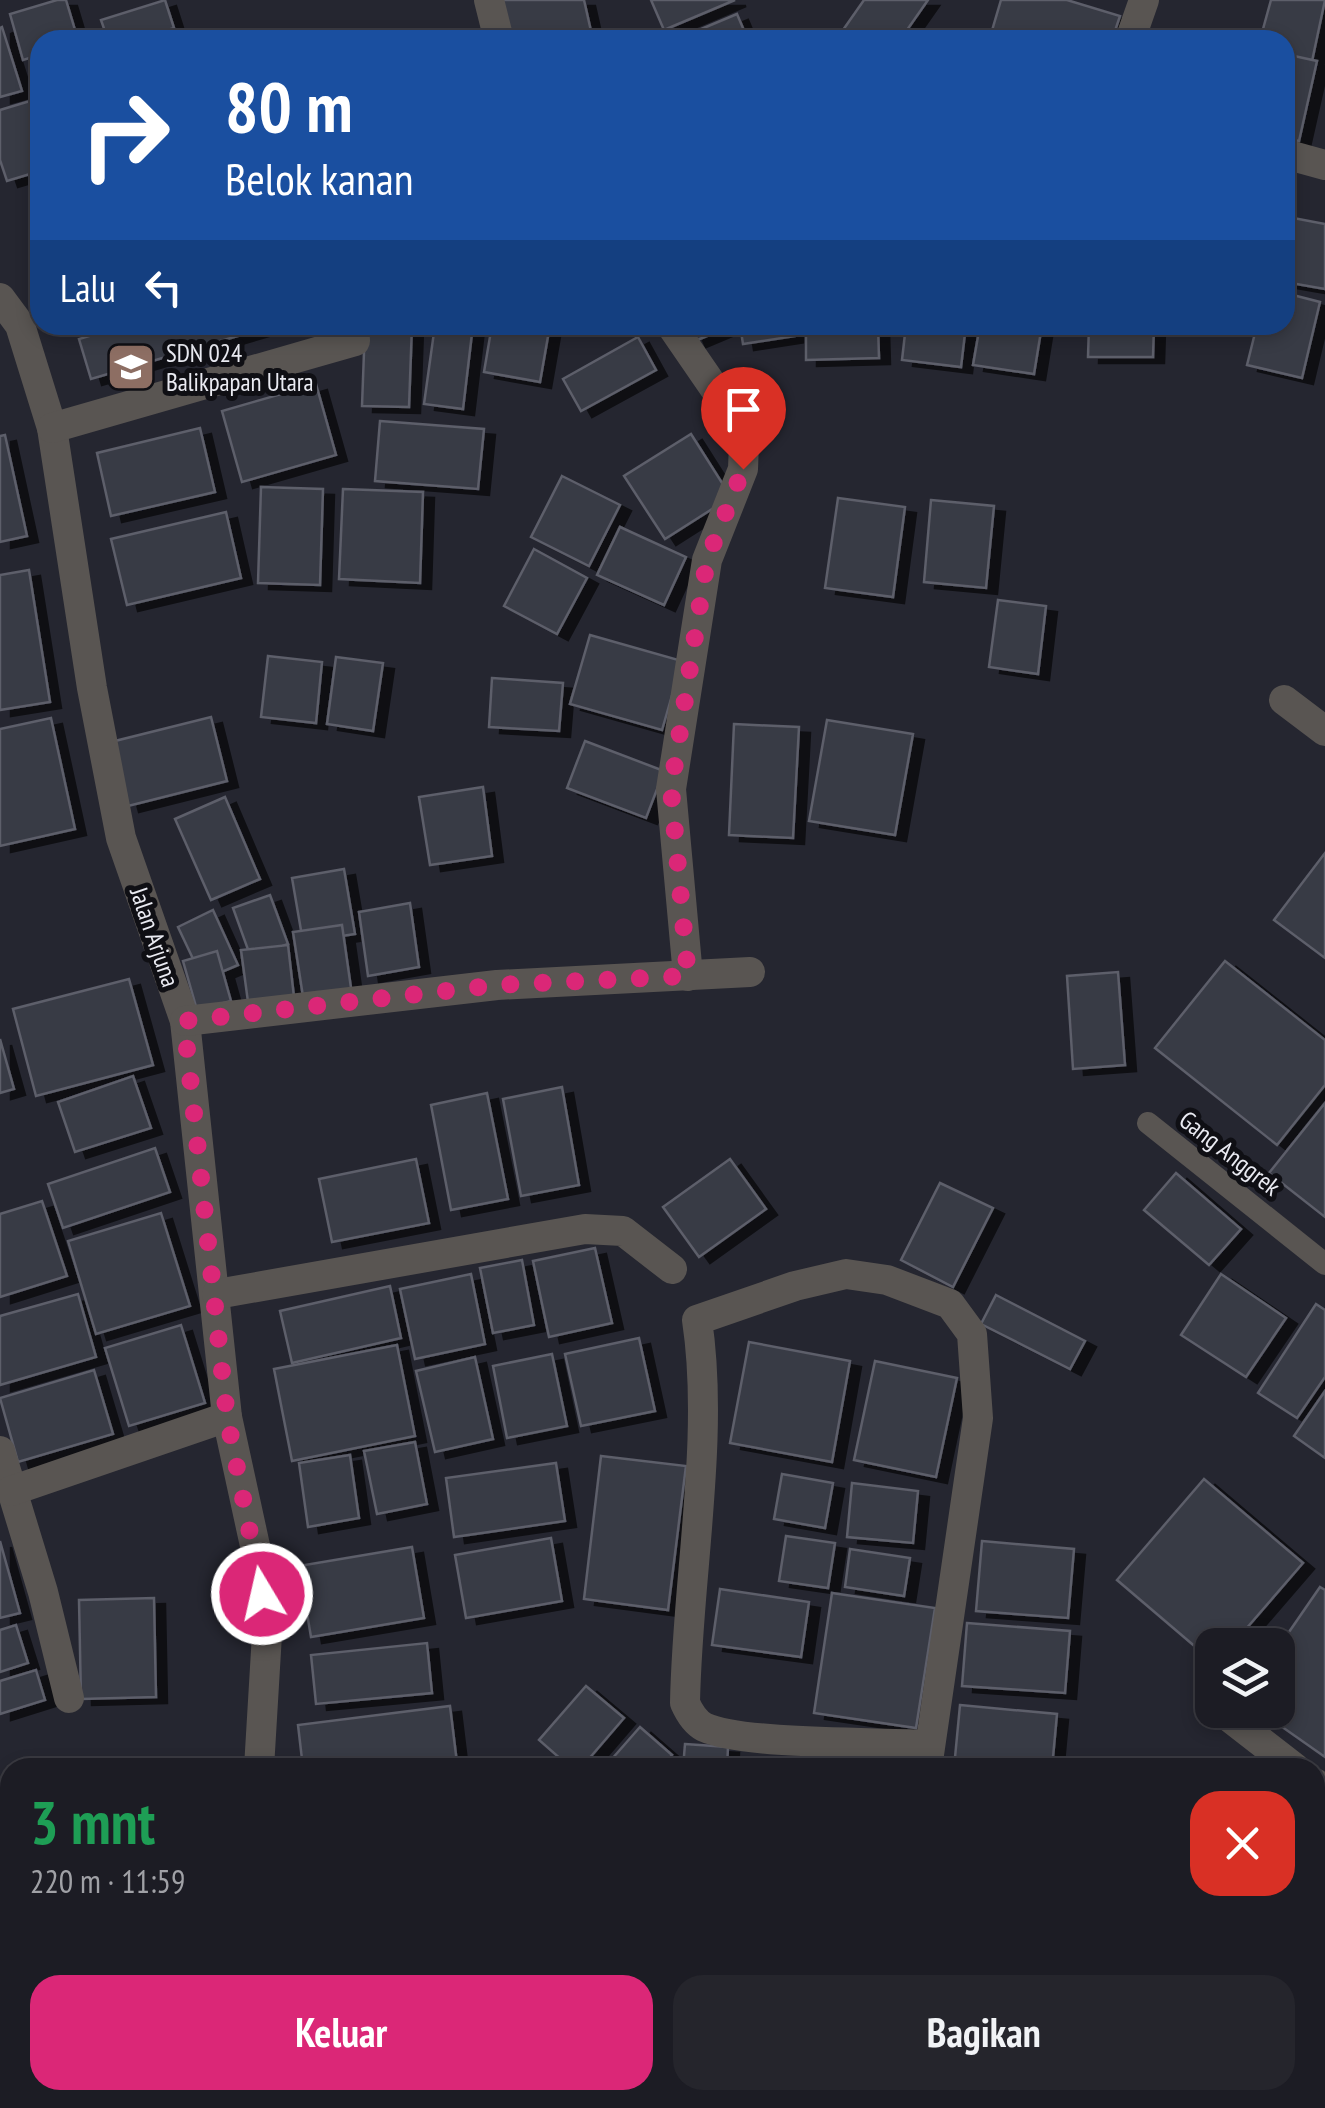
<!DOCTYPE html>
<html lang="id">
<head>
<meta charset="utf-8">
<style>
  body { margin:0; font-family:"PT Sans Narrow",sans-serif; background:#25252c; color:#f1f3f6; height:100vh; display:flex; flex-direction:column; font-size:38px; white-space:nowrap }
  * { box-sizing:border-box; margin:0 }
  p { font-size:32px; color:#a0a1a6 }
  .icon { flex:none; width:55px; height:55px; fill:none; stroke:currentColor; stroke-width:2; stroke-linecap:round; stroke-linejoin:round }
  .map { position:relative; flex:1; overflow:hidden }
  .sheet { position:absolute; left:0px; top:1758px; width:1325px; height:352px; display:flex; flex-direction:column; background:#1c1c24; border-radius:30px 30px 0 0; box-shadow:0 5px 15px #0003,0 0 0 2px #3a3a41 }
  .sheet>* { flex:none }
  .banner { position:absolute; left:30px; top:30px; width:1265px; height:305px; border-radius:30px; box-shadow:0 5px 15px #0003,0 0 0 2px #3a3a41; background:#1a4fa0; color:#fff; overflow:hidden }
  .tools { position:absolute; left:1195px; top:1628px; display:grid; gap:20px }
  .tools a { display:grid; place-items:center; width:100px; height:100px; border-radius:20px; background:#1c1c24; box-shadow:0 5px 15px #0003,0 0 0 2px #3a3a41; font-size:50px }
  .pin { position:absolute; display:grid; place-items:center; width:85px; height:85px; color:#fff; margin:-102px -42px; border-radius:50% 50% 50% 0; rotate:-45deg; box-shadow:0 0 10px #0007 }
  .pin .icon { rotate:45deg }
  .me { position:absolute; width:110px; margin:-55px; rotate:351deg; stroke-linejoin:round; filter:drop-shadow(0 0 8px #0008) }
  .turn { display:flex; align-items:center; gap:35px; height:210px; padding:0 30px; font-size:45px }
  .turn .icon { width:130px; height:130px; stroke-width:2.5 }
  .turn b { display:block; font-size:70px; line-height:85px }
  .then { display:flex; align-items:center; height:95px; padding:0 30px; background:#0003; gap:20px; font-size:38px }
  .round { display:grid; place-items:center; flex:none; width:105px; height:105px; border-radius:30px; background:#25252c }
  .head { display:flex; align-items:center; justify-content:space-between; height:170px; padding:0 30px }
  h1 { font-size:60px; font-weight:700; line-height:75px; color:#1e9e55 }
  .cta { display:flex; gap:20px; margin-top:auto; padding:20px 30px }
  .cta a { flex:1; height:115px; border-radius:30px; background:#db2777; color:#fff; font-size:40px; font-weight:700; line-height:115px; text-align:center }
  .cta a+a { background:#25252c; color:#f1f3f6 }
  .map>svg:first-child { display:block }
</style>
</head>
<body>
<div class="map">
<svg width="1325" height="2108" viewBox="0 0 1325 2108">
  <defs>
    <filter id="shadow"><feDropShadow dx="11" dy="6" stdDeviation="0" flood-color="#0009"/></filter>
  </defs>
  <rect width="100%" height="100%" fill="#252630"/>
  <g fill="#393b45" stroke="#5d5e6a" stroke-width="2.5" filter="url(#shadow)">
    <path d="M57,0h9l12,40h-38v15l-17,5 -13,-46z"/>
    <path d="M165,0l9,28 -36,12h-30l-7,-20z"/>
    <path d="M495,0h89l9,40h-89z"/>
    <path d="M651,0h84l-71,30z"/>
    <path d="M864,0h64l-28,40h-42l-15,-10z"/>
    <path d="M1001,0h66l53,16 -8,24h-102l-19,-6z"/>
    <path d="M1271,0h54l-14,66 -26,-7v-19h-25z"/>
    <path d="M737,14l11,26h-73z"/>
    <path d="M2,27l20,64 -22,6v-69z"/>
    <path d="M1285,54l32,7 -18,80 -14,-3z"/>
    <path d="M40,98v73l-33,10 -7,-21v-50z"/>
    <path d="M1288,217l37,7v65l-40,-7z"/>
    <path d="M1285,293l35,9 -18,76 -55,-13 10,-40h28z"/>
    <path d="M126,325h149l-184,54 -12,-40z"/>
    <path d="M365,325h47l-3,82 -47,-1z"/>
    <path d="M435,325h38l-10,84 -39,-5z"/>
    <path d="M492,325h58l-10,57 -56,-10z"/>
    <path d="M688,325h45l-38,16z"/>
    <path d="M740,325h53l2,11 -52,8z"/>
    <path d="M806,325h72l1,33 -73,2z"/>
    <path d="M906,325h60l-5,42 -59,-7z"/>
    <path d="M980,325h62l-8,49 -61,-9z"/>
    <path d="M1089,325h65l-1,32h-65z"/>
    <path d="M638,337l18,33 -75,41 -18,-32z"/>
    <path d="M316,384l20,71 -94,27 -20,-71z"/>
    <path d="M380,421l104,8 -6,60 -103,-8z"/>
    <path d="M200,428l15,64 -104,24 -14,-63z"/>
    <path d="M691,434l40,63 -66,42 -41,-63z"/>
    <path d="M5,435l22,101 -27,6v-106z"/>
    <path d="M562,476l58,29 -31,61 -58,-29z"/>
    <path d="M261,487l62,2 -3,96 -62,-2z"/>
    <path d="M343,489l80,3 -3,91 -81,-4z"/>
    <path d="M838,498l67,9 -12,90 -68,-9z"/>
    <path d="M931,500l63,6 -8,82 -62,-6z"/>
    <path d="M226,512l15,66 -114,27 -16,-66z"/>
    <path d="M620,527l66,30 -22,48 -67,-30z"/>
    <path d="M534,549l53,29 -30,56 -53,-28z"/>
    <path d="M29,570l21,132 -50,8v-135z"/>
    <path d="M998,600l48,6 -8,68 -49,-7z"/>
    <path d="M590,635l92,26 -20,69 -92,-26z"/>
    <path d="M268,656l54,6 -6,61 -55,-6z"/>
    <path d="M336,657l47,6 -10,68 -46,-7z"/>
    <path d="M492,678l71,5 -4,48 -70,-4z"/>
    <path d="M211,717l16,64 -99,25 -17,-64z"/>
    <path d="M51,718l24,111 -75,17v-117z"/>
    <path d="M827,720l86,14 -18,101 -86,-14z"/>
    <path d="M734,724l65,3 -6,111 -64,-3z"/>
    <path d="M585,741l79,30 -18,47 -79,-30z"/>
    <path d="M483,787l9,69 -62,9 -11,-68z"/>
    <path d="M225,797l35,82 -49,21 -36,-81z"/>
    <path d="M1325,853v105l-51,-38z"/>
    <path d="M344,869l11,65 -52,8 -11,-64z"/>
    <path d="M270,895l18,49 -37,14 -18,-50z"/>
    <path d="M410,903l9,64 -51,9 -9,-64z"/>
    <path d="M213,910l25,55 -35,15 -25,-53z"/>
    <path d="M342,925l10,70 -48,8 -11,-71z"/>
    <path d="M288,945l6,52 -46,5 -7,-52z"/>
    <path d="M217,951l14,50 -34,9 -14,-49z"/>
    <path d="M1225,961l100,79v45l-48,60 -122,-97z"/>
    <path d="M1118,972l7,93 -52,4 -6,-93z"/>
    <path d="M129,979l24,86 -117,31 -23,-87z"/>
    <path d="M0,1039l14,50 -14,4z"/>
    <path d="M133,1076l18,52 -76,24 -17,-50z"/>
    <path d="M562,1087l17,98 -58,11 -18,-97z"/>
    <path d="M487,1093l21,106 -57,11 -20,-105z"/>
    <path d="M1325,1103v114l-56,-44z"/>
    <path d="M155,1148l15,44 -107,36 -15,-44z"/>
    <path d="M416,1159l13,64 -97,19 -13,-63z"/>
    <path d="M730,1159l36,50 -67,48 -36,-50z"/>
    <path d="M1176,1173l65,56 -32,36 -65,-55z"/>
    <path d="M940,1183l53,25 -40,79 -52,-27z"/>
    <path d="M42,1201l25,75 -67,21v-83z"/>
    <path d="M161,1213l29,93 -94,28 -28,-93z"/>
    <path d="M595,1248l17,75 -63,14 -16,-76z"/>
    <path d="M522,1260l12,65 -41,8 -13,-65z"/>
    <path d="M471,1274l14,70 -70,15 -15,-70z"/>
    <path d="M1221,1274l65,44 -40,59 -65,-42z"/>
    <path d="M390,1286l11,52 -109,25 -12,-52z"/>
    <path d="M78,1294l18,63 -96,28v-69z"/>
    <path d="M996,1295l89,46 -15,28 -89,-45z"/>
    <path d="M1316,1304l9,6v67l-28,41 -39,-25z"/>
    <path d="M181,1325l24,78 -76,23 -24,-78z"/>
    <path d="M639,1338l16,73 -74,15 -16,-72z"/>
    <path d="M749,1342l101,19 -18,101 -102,-19z"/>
    <path d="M397,1345l18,91 -123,25 -18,-92z"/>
    <path d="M552,1354l15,72 -60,12 -14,-72z"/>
    <path d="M475,1357l18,82 -58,13 -19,-81z"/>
    <path d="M875,1361l82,17 -21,99 -82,-17z"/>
    <path d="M94,1370l19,64 -95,28 -18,-64z"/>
    <path d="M1325,1391v67l-31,-22z"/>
    <path d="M415,1442l12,62 -50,10 -13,-63z"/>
    <path d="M350,1455l9,63 -51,9 -9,-64z"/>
    <path d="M601,1456l85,10 -18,144 -84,-11z"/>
    <path d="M556,1463l9,58 -111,16 -8,-59z"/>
    <path d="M782,1474l51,9 -8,45 -51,-9z"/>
    <path d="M1204,1479l99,84 -71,82h-20v16l-95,-81z"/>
    <path d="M852,1483l66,8 -5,52 -66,-6z"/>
    <path d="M786,1536l49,7 -7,45 -49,-7z"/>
    <path d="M551,1538l11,63 -96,17 -11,-63z"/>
    <path d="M0,1541l20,72 -20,5z"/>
    <path d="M982,1541l92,8 -6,69 -92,-7z"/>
    <path d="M412,1547l12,71 -113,19 -12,-71z"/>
    <path d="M850,1549l60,9 -6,38 -59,-9z"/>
    <path d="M1320,1587l5,3v167l-67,-47h20v-62z"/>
    <path d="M720,1589l89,13 -8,55 -89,-12z"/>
    <path d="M832,1593l103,15 -19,120 -102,-15z"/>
    <path d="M154,1598l2,99 -75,2 -2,-99z"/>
    <path d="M967,1623l103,8 -5,62 -103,-7z"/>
    <path d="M16,1625l12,38 -28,9v-42z"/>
    <path d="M427,1643l5,50 -116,11 -5,-49z"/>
    <path d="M36,1670l9,30 -45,14v-33z"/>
    <path d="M586,1686l38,32 -43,50h-10l-32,-28z"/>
    <path d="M960,1705l97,9 -5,54h-98z"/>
    <path d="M450,1706l7,57 -154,5 -5,-43z"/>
    <path d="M640,1727l32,28 -11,13h-57z"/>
    <path d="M685,1744l43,3 -1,21h-44z"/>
    <path d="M759,1758l77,7v3h-78z"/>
    <path d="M10,1854v122l-10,3v-122z"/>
    <path d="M1315,2075l10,8v25h-174l6,-8h158z"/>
    <path d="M956,2100h32l11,8h-49z"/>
  </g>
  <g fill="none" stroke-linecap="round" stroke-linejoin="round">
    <path stroke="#595552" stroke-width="22" d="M1148,1123l177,141"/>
    <g stroke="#595552" stroke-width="30">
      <path d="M489,0l10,40"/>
      <path d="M1130,40l14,-40"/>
      <path d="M1285,154l40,11"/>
      <path d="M0,298l20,27 32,103 40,260 29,150 64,183 42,396 30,138 10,79 -8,134"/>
      <path d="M671,325l66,96 7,22 -1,26 -36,91 -36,229 17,187"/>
      <path d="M52,428l303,-87 -1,-16"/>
      <path d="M1284,700l41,31"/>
      <path d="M185,1021l312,-36 253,-13"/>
      <path d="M217,1294l368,-65 38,2 49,38"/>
      <path d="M0,1451l43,141 26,106"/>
      <path d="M11,1491l216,-74"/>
      <path d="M1220,1710l75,58"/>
      <path d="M927,1768l51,-350 -6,-84 -22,-30 -63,-24 -41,-6 -51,12 -98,34c18,118 -10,260 -12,383 4,9 10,19 19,24 39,18 174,15 224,18"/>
      <path d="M1315,1783l10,7"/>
      <path d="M0,2008l10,16"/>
      <path d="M57,2100l5,8"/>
      <path d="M743,2100h50"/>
      <path d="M1045,2100l11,8"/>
      <path d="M273,2108l411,-8"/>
    </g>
  </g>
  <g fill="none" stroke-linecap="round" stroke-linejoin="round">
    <path stroke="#db2777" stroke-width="18" stroke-dasharray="0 32.4" d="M262,1594l-35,-177 -43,-396 313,-36 191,-9 -17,-187 36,-229 36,-91"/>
  </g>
  <defs>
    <g id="school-square" transform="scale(2.5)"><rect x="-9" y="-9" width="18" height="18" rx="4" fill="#8d6e63" stroke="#0f0f14"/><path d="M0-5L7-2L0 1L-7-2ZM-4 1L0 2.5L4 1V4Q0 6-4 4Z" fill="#fff"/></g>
  </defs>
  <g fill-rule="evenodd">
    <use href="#school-square" x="131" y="367"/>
  </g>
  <g text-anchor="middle" stroke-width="10" stroke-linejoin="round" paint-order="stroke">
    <g font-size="25" fill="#eaebf2" stroke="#0f0f14" text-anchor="start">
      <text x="166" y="362">SDN 024<tspan x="166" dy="29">Balikpapan Utara</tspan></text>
    </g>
    <g font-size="25" fill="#eaebf2" stroke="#0f0f14">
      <text transform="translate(155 937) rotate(71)" y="9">Jalan Arjuna</text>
      <text transform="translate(1230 1153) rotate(38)" y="9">Gang Anggrek</text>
    </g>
  </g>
</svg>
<div class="tools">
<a><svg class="icon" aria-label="layers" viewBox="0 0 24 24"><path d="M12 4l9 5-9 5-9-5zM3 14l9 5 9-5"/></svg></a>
</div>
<div class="pin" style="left:743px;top:469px;background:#d93025"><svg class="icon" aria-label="arrive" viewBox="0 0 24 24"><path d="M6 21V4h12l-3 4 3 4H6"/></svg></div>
<svg class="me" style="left:262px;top:1594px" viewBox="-20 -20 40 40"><circle r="17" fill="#db2777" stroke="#fff" stroke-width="3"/><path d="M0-11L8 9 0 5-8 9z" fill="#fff"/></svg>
<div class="banner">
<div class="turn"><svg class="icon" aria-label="right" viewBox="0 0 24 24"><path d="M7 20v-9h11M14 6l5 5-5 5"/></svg><div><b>80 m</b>Belok kanan</div></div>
<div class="then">Lalu<svg class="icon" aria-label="left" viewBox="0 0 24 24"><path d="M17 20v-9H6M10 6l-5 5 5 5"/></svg></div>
</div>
<section class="sheet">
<div class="head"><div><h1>3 mnt</h1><p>220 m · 11:59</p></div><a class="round" style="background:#d93025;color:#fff"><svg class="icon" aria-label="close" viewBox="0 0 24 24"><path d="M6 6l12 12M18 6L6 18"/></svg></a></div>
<div class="cta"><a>Keluar</a><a>Bagikan</a></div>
</section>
</div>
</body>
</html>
